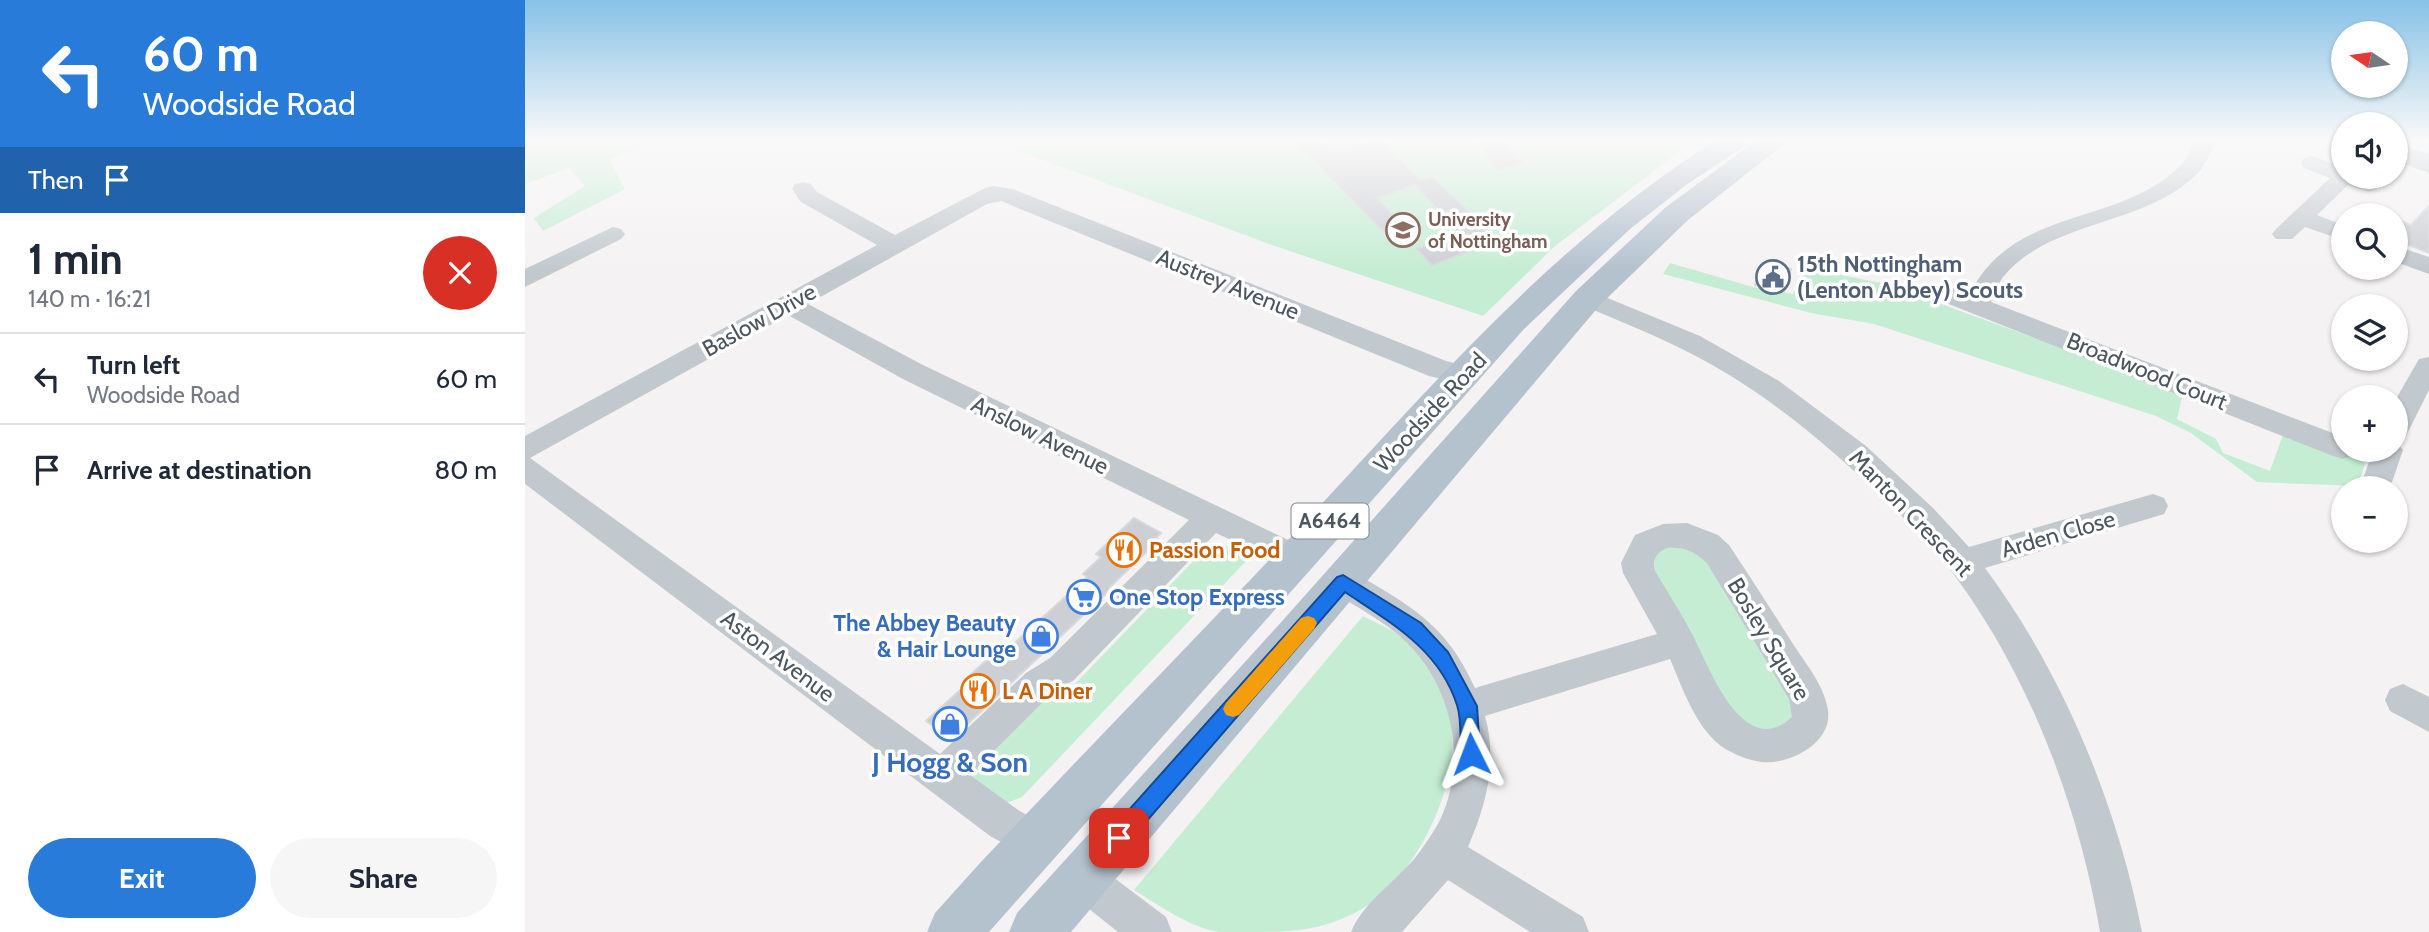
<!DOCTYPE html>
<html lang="en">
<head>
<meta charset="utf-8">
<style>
  body { margin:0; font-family:Cabin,sans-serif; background:#f6f6f7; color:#1f2937; height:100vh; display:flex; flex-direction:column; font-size:26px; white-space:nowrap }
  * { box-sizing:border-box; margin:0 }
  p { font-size:23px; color:#747a83 }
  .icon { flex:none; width:38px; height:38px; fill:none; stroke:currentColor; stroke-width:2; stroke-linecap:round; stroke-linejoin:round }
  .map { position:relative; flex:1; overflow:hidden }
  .sheet { display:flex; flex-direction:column; background:#fff; width:525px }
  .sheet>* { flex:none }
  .guide { background:#287bd8; color:#fff; overflow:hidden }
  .needle { width:46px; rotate:283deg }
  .buttons { position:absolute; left:1806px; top:21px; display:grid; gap:14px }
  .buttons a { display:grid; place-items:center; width:77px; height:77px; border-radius:50%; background:#fff; box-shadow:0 2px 5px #0004; font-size:35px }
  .pin { position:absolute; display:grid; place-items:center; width:60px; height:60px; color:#fff; margin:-30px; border-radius:14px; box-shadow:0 4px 10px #0006 }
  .me { position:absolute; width:77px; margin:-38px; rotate:357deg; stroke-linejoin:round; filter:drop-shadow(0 0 5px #0008) }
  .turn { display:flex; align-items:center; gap:24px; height:147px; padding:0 28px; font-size:32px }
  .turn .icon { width:91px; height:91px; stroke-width:2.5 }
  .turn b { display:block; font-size:49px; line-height:60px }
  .then { display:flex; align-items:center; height:66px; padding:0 28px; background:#0003; gap:14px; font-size:26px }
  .round { display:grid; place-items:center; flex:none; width:74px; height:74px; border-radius:37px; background:#f6f6f7 }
  .head { display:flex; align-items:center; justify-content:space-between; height:119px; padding:0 28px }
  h1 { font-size:42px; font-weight:700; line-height:52px }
  .action { display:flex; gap:14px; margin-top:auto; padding:14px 28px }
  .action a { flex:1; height:80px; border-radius:42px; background:#287bd8; color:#fff; font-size:28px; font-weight:700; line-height:80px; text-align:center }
  .action a+a { background:#f6f6f7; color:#1f2937 }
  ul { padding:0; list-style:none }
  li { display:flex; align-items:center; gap:21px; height:91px; padding:0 28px; border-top:2px solid #e0e1e3 }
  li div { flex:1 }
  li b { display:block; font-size:26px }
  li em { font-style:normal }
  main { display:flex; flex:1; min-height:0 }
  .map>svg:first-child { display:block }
</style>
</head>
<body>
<main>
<section class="sheet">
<div class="guide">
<div class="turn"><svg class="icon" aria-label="left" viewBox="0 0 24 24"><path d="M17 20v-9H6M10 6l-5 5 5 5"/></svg><div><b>60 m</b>Woodside Road</div></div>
<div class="then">Then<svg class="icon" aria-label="arrive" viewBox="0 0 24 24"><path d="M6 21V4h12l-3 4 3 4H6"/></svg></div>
</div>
<div class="head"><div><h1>1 min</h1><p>140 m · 16:21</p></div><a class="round" style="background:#d93025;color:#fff"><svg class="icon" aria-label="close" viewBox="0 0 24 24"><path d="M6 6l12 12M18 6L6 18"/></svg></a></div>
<ul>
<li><svg class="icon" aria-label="left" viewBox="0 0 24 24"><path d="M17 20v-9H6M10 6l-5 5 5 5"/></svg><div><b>Turn left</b><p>Woodside Road</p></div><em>60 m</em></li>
<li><svg class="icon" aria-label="arrive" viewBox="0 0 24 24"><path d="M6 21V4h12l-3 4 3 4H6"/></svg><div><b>Arrive at destination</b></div><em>80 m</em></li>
</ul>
<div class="action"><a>Exit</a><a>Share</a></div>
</section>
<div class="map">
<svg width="1904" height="932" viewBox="0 0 1904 932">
  <rect width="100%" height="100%" fill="#f4f2f2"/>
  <g fill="#c5edd3">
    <path d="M0,140h136l-52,19 16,30 -82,42 -9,-13 51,-32 -16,-18 -44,16z"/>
    <path d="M464,140h706l-140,106 -72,70 -208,-70z"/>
    <path d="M1145,263l83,24 40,7 14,-26 79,16 297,108 -6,27 39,20 7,14 47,18 14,-39 81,31 -7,23 -101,-4 -66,-49 -35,-17 -282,-92 -63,-11 -148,-39z"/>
    <path d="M694,543l27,11v7l-224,236 -15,6 -35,-21 -2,-8 74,-75 27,-11 134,-139z"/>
    <path d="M1135,548h42l95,161 -11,22 -45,-2 -86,-149 -1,-25z"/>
    <path d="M838,616c13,7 31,14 42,24 23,22 45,61 47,94 4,60 -39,147 -92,176 -38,21 -68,22 -109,22 -10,0 -22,0 -32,0 -30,-5 -59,-26 -85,-42z"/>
  </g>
  <g fill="#cccfd4" stroke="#d7d8dd" stroke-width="2">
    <path d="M769,140h26l10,10 7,1 43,-11 41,40 11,-3 67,63 -67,25 -15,-16 43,-16 -45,-48 -38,13 26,27 -19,7z"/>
    <path d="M947,140h25l26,22 -24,8 -14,-13 5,-1z"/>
    <path d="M1904,206v47l-33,-13v-21l15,6z"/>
    <path d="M1237,263l29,6 -7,23 -29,-7z"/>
    <path d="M609,518l27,15 -5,5 3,2 -49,47 2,1 -155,146 -3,-2 -5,5 -23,-16 42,-38 -4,-2 30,-28 5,4 88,-80 -4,-3 18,-17 -5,-3z"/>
  </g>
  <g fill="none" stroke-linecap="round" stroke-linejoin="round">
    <g fill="#c1c9cf" fill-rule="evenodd">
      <path d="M1670,140h22c-6,11 -11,24 -19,33 -53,54 -148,46 -195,104 -5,7 -8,17 -12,25l352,135v13h14l-4,6 -10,3 -10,-3 -392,-155 -4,-6 4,-6 9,-2 20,6c46,-89 150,-65 212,-129 6,-7 9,-16 13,-24z"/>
      <path d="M1787,156l31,11v10h24l12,8 -3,5 -8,2 -20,-7 -31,30 26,10v15l-38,-13 -13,12h-16l-4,-5 4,-5 54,-51 -26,-10 -3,-5 3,-5z"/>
      <path d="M278,182l8,2 6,8 78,43 90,-47 8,-2 20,3 433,172 27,7 4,7 -4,7 -10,2 -34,-8 -428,-175 -14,3 -179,100 115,61 384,184 5,9 -5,9 -11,4 -80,-38 -142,147 -24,15 -80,80 48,35 30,17 6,14 -6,14 -14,5 -44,-24 -465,-352v-48l352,-191 -76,-43 -9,-13 3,-5zM263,315l115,64 286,141 -139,138 -24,15 -86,81 -410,-296z"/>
      <path d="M88,227l8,2 4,5 -4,5 -96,48v-18z"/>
      <path d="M1871,246l33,11v17l-33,-12z"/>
      <path d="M1063,290l112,46 79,45 87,65 67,62 36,39 184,-53 11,4 4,8 -4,8 -179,54c78,105 132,236 157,364h-42c-22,-130 -73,-263 -154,-368 -18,-24 -40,-44 -62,-65 -52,-50 -107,-97 -170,-133 -43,-25 -90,-43 -135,-62l-4,-6 4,-6z"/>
      <path d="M1904,357v33l-23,46 -10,3v-40l23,-40z"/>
      <path d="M1871,442l7,8 -13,38h-30l13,-38h23z"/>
      <path d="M1162,523l31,12 11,10c22,33 43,66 64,99 13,20 31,41 35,66 5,33 -39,55 -67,52 -13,-2 -29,-8 -40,-16 -26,-20 -38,-57 -51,-87l-185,57c13,46 1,89 -17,131l115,70 6,15h-59l-82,-52 -46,52h-51c14,-34 52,-54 72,-85 6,-9 12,-17 17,-27 29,-61 11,-137 -37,-181 -21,-19 -48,-33 -72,-48l-4,-9 4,-9 12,-4 12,4c57,34 91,51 120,115l182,-54 -34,-61 -2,-10 14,-28 28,-11zM1142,548c18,-1 26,3 40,15l82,136 3,18c-50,46 -84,-54 -101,-85 -11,-21 -24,-41 -36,-61 -3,-12 1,-18 12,-23z"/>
      <path d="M1878,684l26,13v35l-39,-21 -5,-11 5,-11z"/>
      <path d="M558,859l14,6 69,52 6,15h-54l-49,-39 -6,-14 6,-14z"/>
    </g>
    <g fill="#b4c2ce" fill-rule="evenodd">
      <path d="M1191,140h33l-4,6 -59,39 -56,44 -106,100 -535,603h-62l8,-19 45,-50c107,-114 217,-226 324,-340 129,-139 250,-280 412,-383z"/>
      <path d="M1232,140h32l-101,80 -88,85 -529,627h-62l8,-19 267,-294 292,-328 90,-84z"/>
      <path d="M1871,143l33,11v19l-33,-12z"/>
    </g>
  </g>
  <linearGradient id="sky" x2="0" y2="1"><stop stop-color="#87c2e7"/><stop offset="0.52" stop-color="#faf9f9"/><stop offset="1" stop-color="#faf9f9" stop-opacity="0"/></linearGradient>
  <rect width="1904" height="270" fill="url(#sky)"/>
  <path fill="#1a73e8" stroke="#114b97" stroke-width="2" d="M818,575l78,48 27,29 29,54 3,48 -2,7 -7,2 -7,-2 -3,-7c-1,-15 1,-34 -4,-49 -18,-56 -66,-82 -112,-113l-219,253 -7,3 -8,-3 -3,-7 3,-8 226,-253z"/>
  <path fill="#f59e0b" d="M783,616l6,2 3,5 -3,6 -75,86 -6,2 -7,-2 -3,-6 3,-6 75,-85z"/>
  <defs>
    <g id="university-ring" transform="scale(1.75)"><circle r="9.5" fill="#fff" stroke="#8d6e63" stroke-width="1.5"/><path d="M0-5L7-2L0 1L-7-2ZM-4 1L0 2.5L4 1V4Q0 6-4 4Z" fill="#8d6e63"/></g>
    <g id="civic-ring" transform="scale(1.75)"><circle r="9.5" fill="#fff" stroke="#5c6f8a" stroke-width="1.5"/><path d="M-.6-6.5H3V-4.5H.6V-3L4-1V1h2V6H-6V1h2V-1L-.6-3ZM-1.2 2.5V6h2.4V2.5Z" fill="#5c6f8a"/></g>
    <g id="restaurant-ring" transform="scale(1.75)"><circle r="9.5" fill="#fff" stroke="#e8710a" stroke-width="1.5"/><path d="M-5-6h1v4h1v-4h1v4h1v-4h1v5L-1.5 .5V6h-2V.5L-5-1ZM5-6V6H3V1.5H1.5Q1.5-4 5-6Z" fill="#e8710a"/></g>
    <g id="supermarket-ring" transform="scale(1.75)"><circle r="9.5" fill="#fff" stroke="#3f7fe0" stroke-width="1.5"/><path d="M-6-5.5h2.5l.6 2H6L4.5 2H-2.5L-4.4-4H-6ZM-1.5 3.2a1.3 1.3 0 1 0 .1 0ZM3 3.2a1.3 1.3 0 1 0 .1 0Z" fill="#3f7fe0"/></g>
    <g id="shop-ring" transform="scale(1.75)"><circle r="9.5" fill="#fff" stroke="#3f7fe0" stroke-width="1.5"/><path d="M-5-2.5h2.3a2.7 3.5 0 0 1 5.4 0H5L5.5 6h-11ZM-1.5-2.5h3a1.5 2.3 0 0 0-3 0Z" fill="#3f7fe0"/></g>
  </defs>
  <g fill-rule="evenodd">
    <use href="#university-ring" x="878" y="230"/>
    <use href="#civic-ring" x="1248" y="277"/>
    <use href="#restaurant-ring" x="599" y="550"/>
    <use href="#supermarket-ring" x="559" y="597"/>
    <use href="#shop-ring" x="516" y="636"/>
    <use href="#restaurant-ring" x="453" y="691"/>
    <use href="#shop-ring" x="425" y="724"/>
  </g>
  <g text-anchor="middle" stroke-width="7" stroke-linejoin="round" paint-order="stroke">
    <g font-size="19" font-weight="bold" fill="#785e54" stroke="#fff" text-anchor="start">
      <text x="903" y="226">University<tspan x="903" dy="22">of Nottingham</tspan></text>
    </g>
    <rect fill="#fff" stroke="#81898e" stroke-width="2" x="766.5" y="503.5" width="77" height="35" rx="5"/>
    <g font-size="21" font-weight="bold" fill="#4b565e">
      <text x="805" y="528">A6464</text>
    </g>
    <g font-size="23" font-weight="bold" fill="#4e5e75" stroke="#fff" text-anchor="start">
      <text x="1272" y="272">15th Nottingham<tspan x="1272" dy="26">(Lenton Abbey) Scouts</tspan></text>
    </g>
    <g font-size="23" fill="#4b565e" stroke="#fff">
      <text transform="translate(703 284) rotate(22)" y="8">Austrey Avenue</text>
      <text transform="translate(234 320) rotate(-29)" y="8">Baslow Drive</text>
      <text transform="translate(1622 371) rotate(22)" y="8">Broadwood Court</text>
      <text transform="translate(905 412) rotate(-47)" y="8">Woodside Road</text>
      <text transform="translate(515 435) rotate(26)" y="8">Anslow Avenue</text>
      <text transform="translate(1386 513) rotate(46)" y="8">Manton Crescent</text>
      <text transform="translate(1533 534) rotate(-16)" y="8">Arden Close</text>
      <text transform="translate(1244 639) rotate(59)" y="8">Bosley Square</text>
      <text transform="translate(253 656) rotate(37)" y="8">Aston Avenue</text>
    </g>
    <g font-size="23" font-weight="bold" fill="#c56008" stroke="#fff" text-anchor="start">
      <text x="624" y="558">Passion Food</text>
      <text x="477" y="699">L A Diner</text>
    </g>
    <g font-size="23" font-weight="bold" fill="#366cbe" stroke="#fff" text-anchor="start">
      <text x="584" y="605">One Stop Express</text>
      <text x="491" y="631" text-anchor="end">The Abbey Beauty<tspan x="491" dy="26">&amp; Hair Lounge</tspan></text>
    </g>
    <g font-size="28" font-weight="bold" fill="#366cbe" stroke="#fff">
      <text x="425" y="772">J Hogg &amp; Son</text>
    </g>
  </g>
</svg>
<div class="buttons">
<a><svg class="needle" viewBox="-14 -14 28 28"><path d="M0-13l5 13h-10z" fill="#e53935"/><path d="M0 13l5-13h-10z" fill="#747a83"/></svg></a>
<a><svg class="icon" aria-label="sound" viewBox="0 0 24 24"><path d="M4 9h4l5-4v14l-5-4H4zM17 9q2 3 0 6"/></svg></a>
<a><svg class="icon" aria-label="search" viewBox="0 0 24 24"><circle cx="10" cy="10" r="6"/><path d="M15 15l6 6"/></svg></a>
<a><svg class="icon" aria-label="layers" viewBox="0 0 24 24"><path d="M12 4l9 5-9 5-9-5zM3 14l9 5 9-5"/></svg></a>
<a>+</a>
<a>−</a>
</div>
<div class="pin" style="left:594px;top:838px;background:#d93025"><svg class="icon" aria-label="arrive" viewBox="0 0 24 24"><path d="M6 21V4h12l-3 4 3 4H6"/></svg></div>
<svg class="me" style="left:946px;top:754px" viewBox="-20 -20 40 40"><path d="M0-17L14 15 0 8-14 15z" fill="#1a73e8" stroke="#fff" stroke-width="4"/></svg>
</div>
</main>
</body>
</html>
